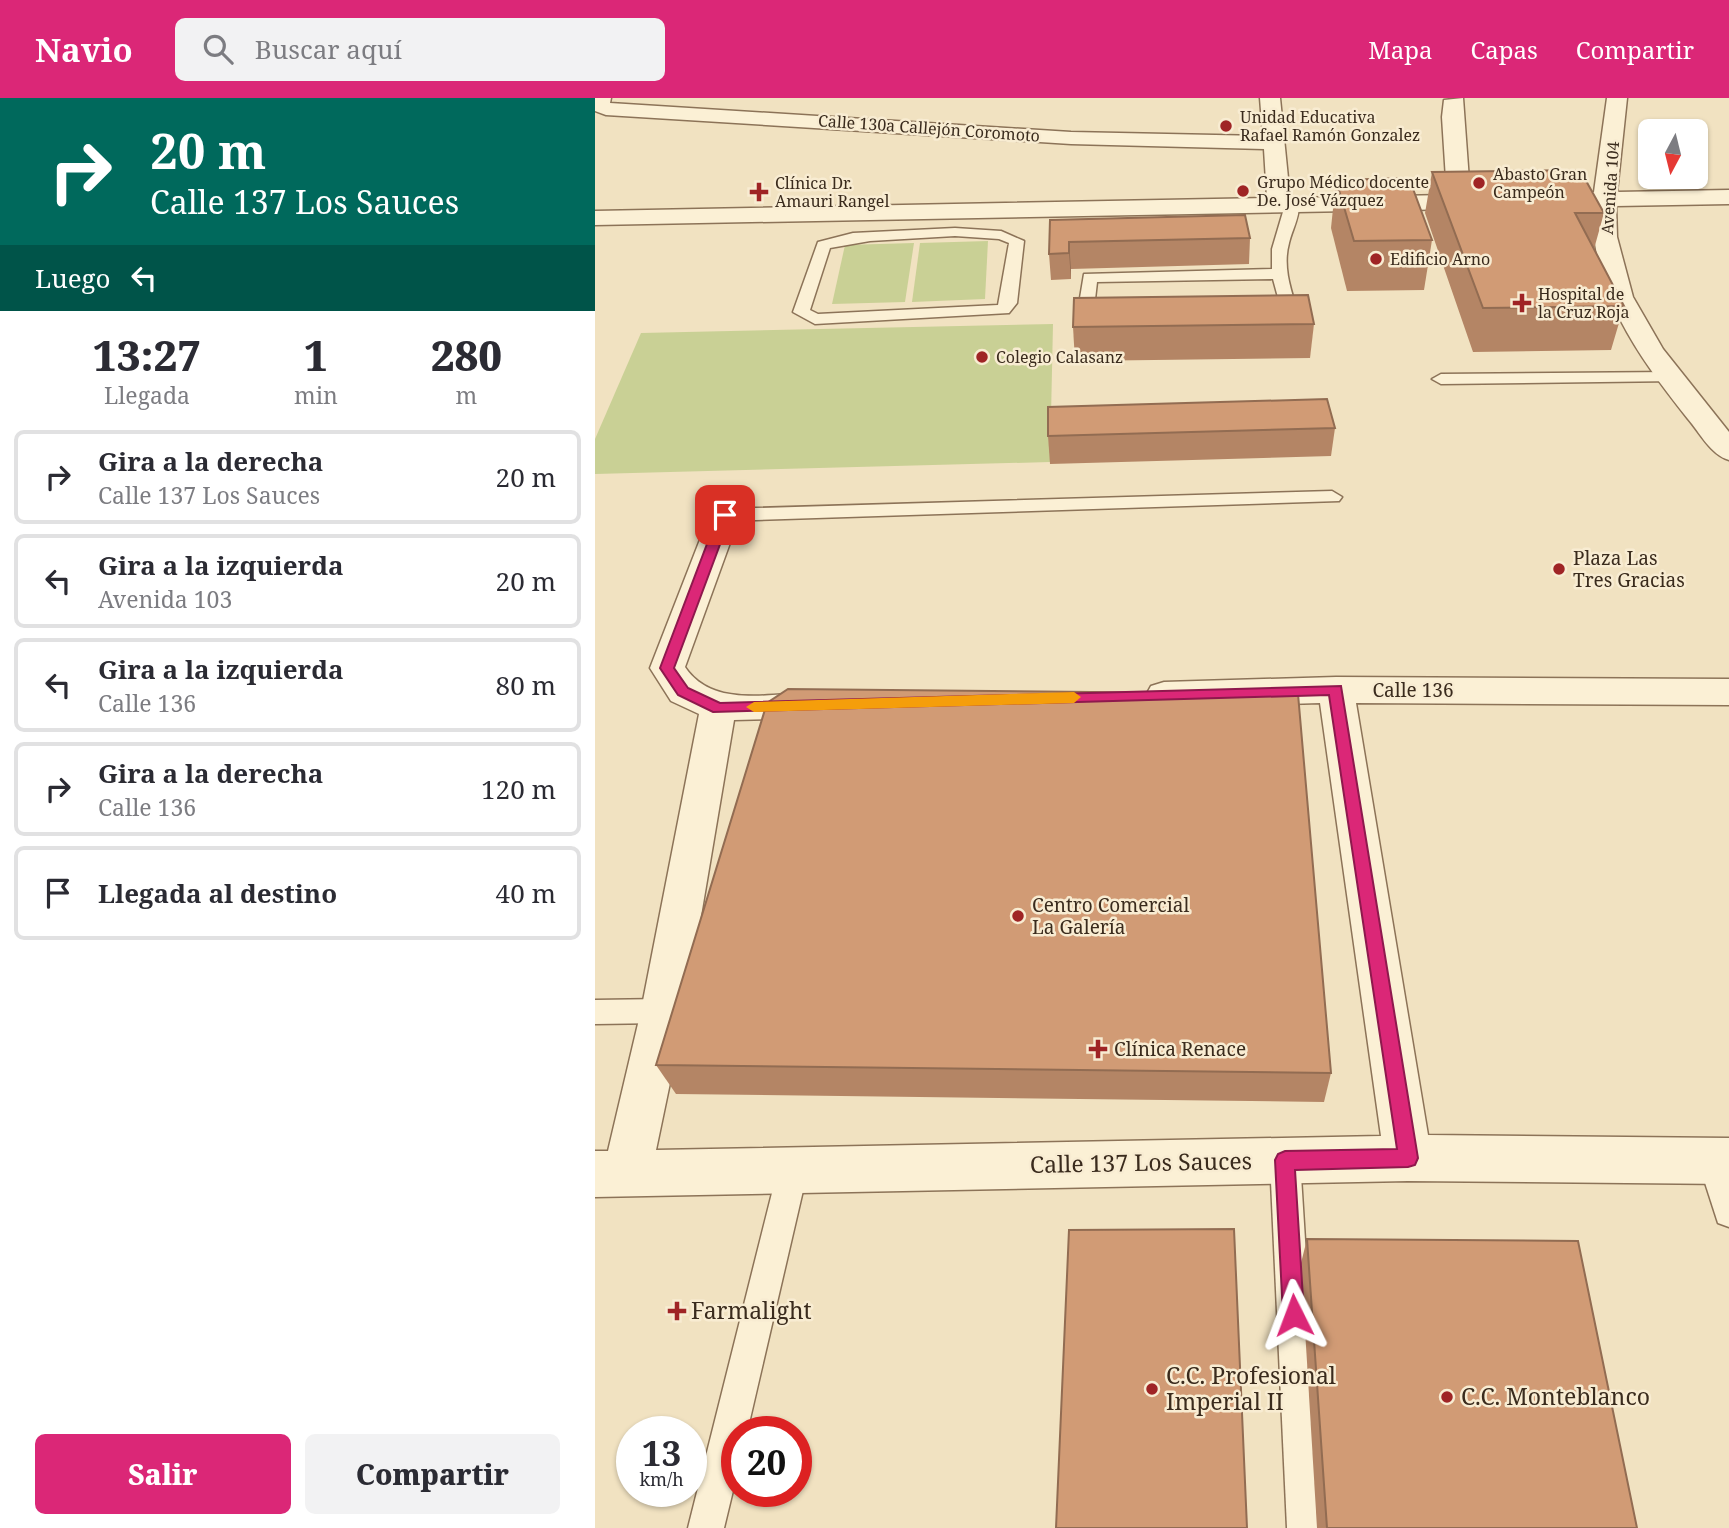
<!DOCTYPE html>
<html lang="es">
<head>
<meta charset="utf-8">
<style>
  body { margin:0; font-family:"Noto Serif",serif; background:#f2f2f3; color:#2b2b33; height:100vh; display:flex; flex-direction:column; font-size:26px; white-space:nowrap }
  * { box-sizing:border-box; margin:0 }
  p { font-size:23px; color:#7c7c81 }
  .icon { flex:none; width:38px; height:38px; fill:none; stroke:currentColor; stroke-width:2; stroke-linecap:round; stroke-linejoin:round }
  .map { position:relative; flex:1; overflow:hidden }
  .drawer { display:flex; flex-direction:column; background:#fff; width:595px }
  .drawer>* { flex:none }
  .banner { background:#00695c; color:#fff; overflow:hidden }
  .needle { width:46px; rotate:187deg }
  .fabs { position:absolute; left:1043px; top:21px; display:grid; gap:14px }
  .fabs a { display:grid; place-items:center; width:70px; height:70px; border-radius:10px; background:#fff; box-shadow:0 2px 5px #0004; font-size:35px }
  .speed { position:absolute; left:21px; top:1318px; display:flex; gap:14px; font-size:35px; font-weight:700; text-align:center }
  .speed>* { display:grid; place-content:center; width:91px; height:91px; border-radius:50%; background:#fff; box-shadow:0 2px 5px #0004; line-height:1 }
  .speed small { font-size:18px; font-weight:400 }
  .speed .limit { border:10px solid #d22; background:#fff; color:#111 }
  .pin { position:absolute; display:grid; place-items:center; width:60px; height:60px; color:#fff; margin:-30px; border-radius:14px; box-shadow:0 4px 10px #0006 }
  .me { position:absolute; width:77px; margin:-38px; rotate:357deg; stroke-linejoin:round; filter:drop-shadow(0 0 5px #0008) }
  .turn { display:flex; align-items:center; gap:24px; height:147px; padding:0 35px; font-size:32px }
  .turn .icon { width:91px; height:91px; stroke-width:2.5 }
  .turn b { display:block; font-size:49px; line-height:60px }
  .then { display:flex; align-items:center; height:66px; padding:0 35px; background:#0003; gap:14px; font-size:26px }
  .eta { display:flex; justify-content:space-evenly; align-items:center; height:119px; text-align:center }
  .eta b { font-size:42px; font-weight:800; line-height:49px }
  .primary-button { display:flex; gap:14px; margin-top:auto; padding:14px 35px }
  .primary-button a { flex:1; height:80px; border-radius:10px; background:#db2777; color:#fff; font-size:28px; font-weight:800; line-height:80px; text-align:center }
  .primary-button a+a { background:#f2f2f3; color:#2b2b33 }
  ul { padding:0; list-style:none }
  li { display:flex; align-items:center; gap:21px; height:94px; margin:0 14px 10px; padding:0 21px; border:4px solid #e1e1e2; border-radius:10px }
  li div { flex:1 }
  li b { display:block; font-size:26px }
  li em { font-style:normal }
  header { display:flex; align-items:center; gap:42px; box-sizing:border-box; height:98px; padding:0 35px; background:#db2777; color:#fff }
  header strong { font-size:33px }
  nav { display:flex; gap:38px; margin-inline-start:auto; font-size:24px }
  .search { width:490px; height:63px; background:#f2f2f3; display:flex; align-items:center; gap:18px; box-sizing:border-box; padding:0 24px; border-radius:10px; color:#7c7c81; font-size:26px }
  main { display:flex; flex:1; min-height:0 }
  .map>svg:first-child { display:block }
</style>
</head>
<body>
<header>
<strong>Navio</strong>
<div class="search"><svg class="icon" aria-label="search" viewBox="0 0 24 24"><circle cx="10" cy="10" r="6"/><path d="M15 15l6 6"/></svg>Buscar aquí</div>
<nav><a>Mapa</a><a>Capas</a><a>Compartir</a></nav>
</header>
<main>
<section class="drawer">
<div class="banner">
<div class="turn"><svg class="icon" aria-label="right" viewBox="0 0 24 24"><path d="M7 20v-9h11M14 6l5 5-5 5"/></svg><div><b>20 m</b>Calle 137 Los Sauces</div></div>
<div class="then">Luego<svg class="icon" aria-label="left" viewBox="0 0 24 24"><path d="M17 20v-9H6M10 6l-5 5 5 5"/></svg></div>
</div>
<div class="eta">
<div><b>13:27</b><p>Llegada</p></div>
<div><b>1</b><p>min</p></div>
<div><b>280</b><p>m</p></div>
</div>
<ul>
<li><svg class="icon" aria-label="right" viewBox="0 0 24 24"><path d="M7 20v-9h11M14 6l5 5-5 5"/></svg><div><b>Gira a la derecha</b><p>Calle 137 Los Sauces</p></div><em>20 m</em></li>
<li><svg class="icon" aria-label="left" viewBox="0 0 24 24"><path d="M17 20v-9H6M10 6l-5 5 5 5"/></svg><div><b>Gira a la izquierda</b><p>Avenida 103</p></div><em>20 m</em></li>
<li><svg class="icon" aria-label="left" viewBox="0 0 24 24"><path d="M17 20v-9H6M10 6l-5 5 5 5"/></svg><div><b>Gira a la izquierda</b><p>Calle 136</p></div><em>80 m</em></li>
<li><svg class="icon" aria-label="right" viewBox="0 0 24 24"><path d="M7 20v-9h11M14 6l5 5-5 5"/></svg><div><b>Gira a la derecha</b><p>Calle 136</p></div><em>120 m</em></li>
<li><svg class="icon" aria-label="arrive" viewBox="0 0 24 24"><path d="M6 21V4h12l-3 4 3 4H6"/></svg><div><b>Llegada al destino</b></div><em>40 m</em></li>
</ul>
<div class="primary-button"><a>Salir</a><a>Compartir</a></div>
</section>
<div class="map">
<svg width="1134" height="1430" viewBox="0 0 1134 1430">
  <rect width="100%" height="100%" fill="#f1e2c1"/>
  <g fill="#c9d095">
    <path d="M393,143l-3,58 -73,3 8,-59z"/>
    <path d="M319,145l-9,59 -73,2 13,-59z"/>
    <path d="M458,226l-3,138 -455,12v-35l46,-106z"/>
  </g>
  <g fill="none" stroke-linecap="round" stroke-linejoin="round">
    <g stroke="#8c7358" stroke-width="3">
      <g id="service">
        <path d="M697,103l7,4c0,14 -7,25 -10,38 -7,25 3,50 10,73l-2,3 -17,3 -8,-5 10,-5 -9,-33 -176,3 -4,35 8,5 -8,5 -15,-2 -2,-3 8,-48 188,-5v-20l13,-44z"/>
        <path d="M360,130l46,3 23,10 -7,62 -8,10 -194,11 -22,-12 25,-70 35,-9zM360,138l44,3 10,4 -11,62 -180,9 -8,-4 20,-62 40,-7z"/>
        <path d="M1076,274l9,5 -3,4 -236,3 -9,-5 9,-5z"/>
        <path d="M737,393l10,6 -3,4 -615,20 -10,-6 10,-6z"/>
        <path d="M68,901l10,3 4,9 -4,9 -10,3 -68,1v-24z"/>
        <path d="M690,1047l11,5 4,10 23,368h-36l-17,-368 4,-10z"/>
        <path d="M1118,1048l11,5 5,13v63l-11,-4 -20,-62 4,-10z"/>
        <path d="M198,1056l11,5 4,10 -61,263h-10v42l-13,54h-36l90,-359 4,-10z"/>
      </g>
    </g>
    <g stroke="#8c7358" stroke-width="3">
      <g id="minor">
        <path d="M0,0h16l-1,5 461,29 192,4 -3,-38h20l10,100 157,-3 -5,-78 2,-17 19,-2 7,96 16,2 3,5 -3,5 -27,3 -864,16v-14l672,-13 -3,-49 -193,-5 -465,-29 -11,-4z"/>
        <path d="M1012,0h20l-10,94 112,-2v14l-113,2 1,31 16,60 30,52 66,83v28c-18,-5 -29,-27 -41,-41 -50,-63 -98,-129 -95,-213l-48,1 -11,-7 11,-7 49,-1z"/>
        <path d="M137,389l11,2 4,7 -62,171c28,42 88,26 132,25l13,4 5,9 -5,9 -13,4 -83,2 -49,291 -29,139 725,-14 -61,-433 -156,5 -13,-4 -5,-9 5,-9 13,-4 172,-5 393,2v26l-373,-2 72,432 301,3v46l-321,-3 -813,16v-46h13l33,-140 58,-297 -28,-13 -21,-33 67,-172 4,-7z"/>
      </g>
    </g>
    <use href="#service" fill="#fbf0d5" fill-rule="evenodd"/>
    <use href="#minor" fill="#fbf0d5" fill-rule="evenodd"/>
  </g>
  <g fill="#b48565">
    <path d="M837,74l172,41 -10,36 30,57 -13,44 -138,2 -48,-139z"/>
    <path d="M741,82l96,60 -8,50 -77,1 -16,-63z"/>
    <path d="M455,122l200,18 -1,26 -178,5v10l-20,1 -2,-26z"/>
    <path d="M719,226l-4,34 -235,3 -2,-34z"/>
    <path d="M740,330l-4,28 -281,8 -2,-28z"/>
    <path d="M61,967l675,8 -7,29 -648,-8z"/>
    <path d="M712,1141l330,289h-320l-16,-265z"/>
  </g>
  <path fill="#926c52" d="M474,144l2,27v10l-2,-26z"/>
  <g fill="#d19b75" stroke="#926c52" stroke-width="2">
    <path d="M985,72l24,43h-29l49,93 -141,2 -51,-136z"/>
    <path d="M814,80l23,62 -78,1 -18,-61z"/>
    <path d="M650,117l5,23 -181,4v11l-20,1 1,-34z"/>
    <path d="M713,197l6,29 -241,3 1,-29z"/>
    <path d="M732,301l8,29 -287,8v-29z"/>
    <path d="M193,591l510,5 33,379 -675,-8 111,-362z"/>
    <path d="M639,1131l13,299h-191l13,-298z"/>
    <path d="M712,1141l271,2 59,287h-310z"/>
  </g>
  <path fill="#db2777" stroke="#8e194d" stroke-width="2" d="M130,413l6,4 -57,153 14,20 32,15 621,-17 77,472 -3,7 -7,2 -113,3 9,145 -3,7 -7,3 -8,-3 -3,-7 -8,-155 3,-6 7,-3 112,-2 -68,-454 -616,17 -35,-17 -18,-27 58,-153z"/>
  <path fill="#f59e0b" d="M479,594l7,5 -7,6 -320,9 -8,-5 8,-5z"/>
  <g fill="#9f2425" stroke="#f8ecd2" stroke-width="2.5">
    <circle cx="631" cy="28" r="7"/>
    <circle cx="884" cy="85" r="7"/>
    <circle cx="648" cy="93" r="7"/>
    <path d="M160.5 83.5h7v7h7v7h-7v7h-7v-7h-7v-7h7z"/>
    <circle cx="781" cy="161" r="7"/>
    <path d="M923.5 194.5h7v7h7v7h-7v7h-7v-7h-7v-7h7z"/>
    <circle cx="387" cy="259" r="7"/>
    <circle cx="964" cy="471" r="7"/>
    <circle cx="423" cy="818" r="7"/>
    <path d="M499.5 940.5h7v7h7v7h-7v7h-7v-7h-7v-7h7z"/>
    <path d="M78.5 1202.5h7v7h7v7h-7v7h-7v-7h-7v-7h7z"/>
    <circle cx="557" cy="1291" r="7"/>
    <circle cx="852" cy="1299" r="7"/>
  </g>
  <g text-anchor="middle" stroke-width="5" stroke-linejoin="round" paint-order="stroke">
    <g font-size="16" fill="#3a2b1d" stroke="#f8ecd2" text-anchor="start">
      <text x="645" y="25">Unidad Educativa<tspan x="645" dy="18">Rafael Ramón Gonzalez</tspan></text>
      <text x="898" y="82">Abasto Gran<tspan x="898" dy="18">Campeón</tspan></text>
      <text x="662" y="90">Grupo Médico docente<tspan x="662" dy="18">De. José Vázquez</tspan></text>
      <text x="180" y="91">Clínica Dr.<tspan x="180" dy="18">Amauri Rangel</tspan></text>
      <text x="795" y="167">Edificio Arno</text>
      <text x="943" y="202">Hospital de<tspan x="943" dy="18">la Cruz Roja</tspan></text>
      <text x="401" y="265">Colegio Calasanz</text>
    </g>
    <g font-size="16" fill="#3a2b1d" stroke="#f8ecd2">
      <text transform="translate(334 30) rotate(4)" y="6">Calle 130a Callejón Coromoto</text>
      <text transform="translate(1015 90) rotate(-86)" y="6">Avenida 104</text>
    </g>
    <g font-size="19" fill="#3a2b1d" stroke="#f8ecd2" text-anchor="start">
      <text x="978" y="467">Plaza Las<tspan x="978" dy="22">Tres Gracias</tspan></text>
      <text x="437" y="814">Centro Comercial<tspan x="437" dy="22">La Galería</tspan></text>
      <text x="519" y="958">Clínica Renace</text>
    </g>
    <g font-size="19" fill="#3a2b1d" stroke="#f8ecd2">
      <text x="818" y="599">Calle 136</text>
    </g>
    <g font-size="23" fill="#3a2b1d" stroke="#f8ecd2">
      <text transform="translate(546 1065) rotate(-1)" y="8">Calle 137 Los Sauces</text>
    </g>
    <g font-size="23" fill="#3a2b1d" stroke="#f8ecd2" text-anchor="start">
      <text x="96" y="1221">Farmalight</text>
      <text x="571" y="1286">C.C. Profesional<tspan x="571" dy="26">Imperial II</tspan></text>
      <text x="866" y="1307">C.C. Monteblanco</text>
    </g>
  </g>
</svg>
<div class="fabs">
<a><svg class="needle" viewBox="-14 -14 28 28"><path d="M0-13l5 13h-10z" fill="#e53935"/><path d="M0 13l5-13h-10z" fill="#7c7c81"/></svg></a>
</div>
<div class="speed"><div>13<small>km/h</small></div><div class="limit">20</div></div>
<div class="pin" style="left:130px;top:417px;background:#d93025"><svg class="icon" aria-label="arrive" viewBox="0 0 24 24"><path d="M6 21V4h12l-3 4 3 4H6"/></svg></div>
<svg class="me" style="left:699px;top:1217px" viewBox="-20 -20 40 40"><path d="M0-17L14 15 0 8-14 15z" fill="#db2777" stroke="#fff" stroke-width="4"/></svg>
</div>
</main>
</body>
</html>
